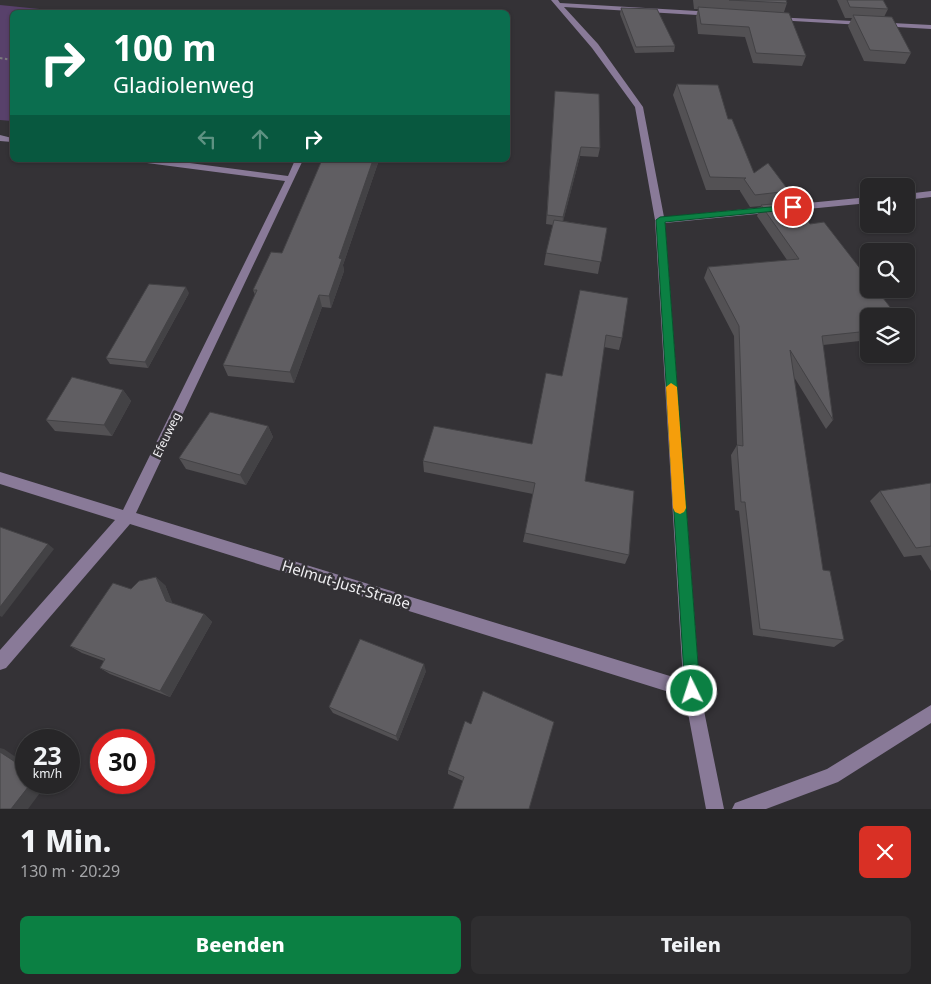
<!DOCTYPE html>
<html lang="de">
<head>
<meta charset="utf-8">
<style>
  body { margin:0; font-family:"Noto Sans",sans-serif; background:#2f2e30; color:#f1f3f6; height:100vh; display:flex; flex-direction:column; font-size:19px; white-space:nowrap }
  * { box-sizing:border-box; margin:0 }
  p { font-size:16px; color:#a4a5a8 }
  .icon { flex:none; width:28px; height:28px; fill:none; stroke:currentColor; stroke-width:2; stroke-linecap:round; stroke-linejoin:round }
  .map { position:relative; height:809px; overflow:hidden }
  .details { display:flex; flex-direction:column; background:#272628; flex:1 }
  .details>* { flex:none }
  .top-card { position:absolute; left:10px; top:10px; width:500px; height:152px; border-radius:8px; box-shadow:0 1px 4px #0004,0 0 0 1px #434345; background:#0b6e4f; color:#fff; overflow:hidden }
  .tools { position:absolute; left:860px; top:178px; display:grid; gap:10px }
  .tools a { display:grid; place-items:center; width:55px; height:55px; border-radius:8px; background:#272628; box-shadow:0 1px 4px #0004,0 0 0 1px #434345; font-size:25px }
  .speed { position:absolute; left:15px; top:729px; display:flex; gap:10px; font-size:25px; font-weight:700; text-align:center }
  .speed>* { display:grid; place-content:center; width:65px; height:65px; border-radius:50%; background:#272628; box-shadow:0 1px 4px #0004,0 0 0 1px #434345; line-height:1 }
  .speed small { font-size:12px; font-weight:400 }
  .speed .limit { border:8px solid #d22; background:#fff; color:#111 }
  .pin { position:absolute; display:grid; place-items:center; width:42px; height:42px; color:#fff; margin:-21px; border:2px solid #fff; border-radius:50%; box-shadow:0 1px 5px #0007 }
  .me { position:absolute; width:55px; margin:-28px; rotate:356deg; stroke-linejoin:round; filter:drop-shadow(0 0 4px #0008) }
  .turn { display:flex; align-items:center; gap:18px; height:105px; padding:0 20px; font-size:22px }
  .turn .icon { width:65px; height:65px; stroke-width:2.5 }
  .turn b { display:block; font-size:35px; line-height:42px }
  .lanes { display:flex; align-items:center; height:48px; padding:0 20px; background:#0003; justify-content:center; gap:25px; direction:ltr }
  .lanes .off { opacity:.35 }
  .round { display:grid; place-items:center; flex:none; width:52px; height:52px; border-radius:8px; background:#2f2e30 }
  .overview { display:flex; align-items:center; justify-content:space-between; height:85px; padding:0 20px }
  h1 { font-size:30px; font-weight:800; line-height:38px }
  .cta { display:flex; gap:10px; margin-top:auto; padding:10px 20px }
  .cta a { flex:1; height:58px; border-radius:8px; background:#0b8043; color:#fff; font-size:20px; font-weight:800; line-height:58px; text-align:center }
  .cta a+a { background:#2f2e30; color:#f1f3f6 }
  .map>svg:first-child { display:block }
</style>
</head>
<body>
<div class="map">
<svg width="931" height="809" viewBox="0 0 931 809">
  <rect width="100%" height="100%" fill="#343236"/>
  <path fill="#58416b" d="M0,5l69,7h-57v109l-12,-1z"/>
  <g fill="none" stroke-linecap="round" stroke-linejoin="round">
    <path stroke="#7d7b7f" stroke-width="2" stroke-dasharray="2.5 2.5" stroke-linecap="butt" d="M0,58l12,2"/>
    <g fill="#897a98" fill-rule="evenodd">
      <path d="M551,0h7l2,3 154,9 3,2 -3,2 -150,-9 34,37 45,63 21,110 205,-20v6l-204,20 35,468 24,118h-18l-21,-112 -555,-173 -124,144 -6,2v-20l115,-130 -115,-36v-12l123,38 162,-329 -138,-18 -4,-3h24l121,16 7,-16h8l-167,353 547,167 -28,-460 -20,-113 -43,-59z"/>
      <path d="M774,17l157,8v4l-155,-9 -2,-1z"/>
      <path d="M0,135l12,3v4l-12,-1z"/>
      <path d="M931,191v6l-25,3v-6z"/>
      <path d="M931,705v18l-93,59 -72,27h-34l3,-6 92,-34z"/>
    </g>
  </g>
  <g fill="#535154">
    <path d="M693,0h93l1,3 -3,9 22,44 -4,10 -49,-3 -8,-26 -47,-3 -2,-17 2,-8h-4z"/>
    <path d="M837,0h46l5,9 -4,8 27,36 -6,11 -41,-3 -16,-35 4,-8h-7z"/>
    <path d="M621,8l54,38 -1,6 -39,1 -15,-39z"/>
    <path d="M677,84l51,35 26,54 35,18 -6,12 86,113v24l-46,5 10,75 -7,9 -32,-52 29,193 21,70 -10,7 -81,-12 -14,-124 -4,-1 -4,-55 6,-10 -3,-109 -30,-58 4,-11 79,-7 -30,-44 4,-10 -11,1 -10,-16v-1h-34l-33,-95z"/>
    <path d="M555,91l45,57 -2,9 -18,-1 -17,65 44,7 -9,46 -54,-9 2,-12 7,-28 -7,-1z"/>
    <path d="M322,160h57l-36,105 1,6 -13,37 -9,-1 -28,76 -66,-7 -5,-11 32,-70 -2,-5 29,-37z"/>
    <path d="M580,290l42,48 -3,12 -15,-3 -19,134 44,74 -4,9 -102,-22 10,-48 -109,-22 -1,-11 109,-17 30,-68z"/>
    <path d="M189,293l-41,75 -38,-4 -4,-6z"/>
    <path d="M123,390l8,11 -19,35 -57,-5 -9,-11z"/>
    <path d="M268,426l5,11 -27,48 -60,-16 -7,-11z"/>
    <path d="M931,483v88l-10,-16 -17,2 -34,-56 10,-10z"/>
    <path d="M165,585l7,18 32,11 8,8 -42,75 -60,-23 -10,-6 4,-7 -22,-8 -12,-7 61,-57z"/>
    <path d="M426,671l-28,70 -65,-28 -4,-6z"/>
    <path d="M554,722l-91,59 -15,-7v-4l23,-46z"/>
  </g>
  <g fill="#434245">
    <path d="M581,147l-1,9 -18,70 1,-9z"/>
    <path d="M373,160h6l-36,105 1,6 -13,37 -2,-12 10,-38z"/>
    <path d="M186,287l3,6 -41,75 -3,-6z"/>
    <path d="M319,295l3,12 -28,76 -4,-11z"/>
    <path d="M123,390l8,11 -19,35 -8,-11z"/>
    <path d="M268,426l5,11 -27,48 -6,-10z"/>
    <path d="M48,544l6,5 -52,68 -2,-1v-9z"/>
    <path d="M156,577l9,8 10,24 -9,-8z"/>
    <path d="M204,614l8,8 -42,75 -10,-6z"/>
    <path d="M424,664l2,7 -28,70 -2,-5z"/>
    <path d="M0,748l4,1 22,15v5l-26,-17z"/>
    <path d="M32,782h16l-20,27h-17z"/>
  </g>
  <g fill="#605e62" stroke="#434245">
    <path d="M729,0h57l1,3z"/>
    <path d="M847,0h36l5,9 -38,-2z"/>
    <path d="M698,7l91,6 17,43 -50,-3 -7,-26 -48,-3z"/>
    <path d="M621,8l36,1 18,37 -39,1z"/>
    <path d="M853,15l39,2 19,36 -41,-3z"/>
    <path d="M677,84l41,1 10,34h4l22,54 14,-10 21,28 -34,4 -11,-16 2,-1 -36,-1z"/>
    <path d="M555,91l44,3 1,54 -19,-1 -18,70 -16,-2z"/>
    <path d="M322,160h51l-34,98 3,1 -13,37 -10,-1 -29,77 -67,-7 34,-75h-4l18,-38 11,1z"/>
    <path d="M795,202l15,22 14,-2 45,58v9h7l21,27h-28v15l-47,5 11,84 -43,-70 33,220 7,1 14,69 -84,-11 -15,-127h-4l-4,-57 6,1 -4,-120 -31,-59 91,-8 -38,-54z"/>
    <path d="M554,220l53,8 -6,34 -55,-9z"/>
    <path d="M149,284l37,3 -41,75 -39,-4z"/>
    <path d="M580,290l48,8 -6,40 -16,-3 -21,146 49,10 -5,64 -104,-22 10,-50 -112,-22 11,-35 98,18 14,-71 16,3z"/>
    <path d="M72,377l51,13 -19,35 -58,-5z"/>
    <path d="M210,412l58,14 -28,49 -61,-17z"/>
    <path d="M931,483v63l-15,2 -36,-57z"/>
    <path d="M0,527l48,17 -48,63z"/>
    <path d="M156,577l10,24 38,13 -44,77 -60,-23 5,-9 -35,-13 43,-63 18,6 8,-8z"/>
    <path d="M360,639l64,25 -28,72 -67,-29z"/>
    <path d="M483,691l71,31 -25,87h-76l11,-32 -16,-7 17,-49 6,3z"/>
    <path d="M0,752l26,17v13h6l-21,27h-11z"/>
  </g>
  <path fill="#0b8043" stroke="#07532c" d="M793,205l4,2 -1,2 -131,13 35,469 -2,6 -6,2 -5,-2 -2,-6 -29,-471 4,-3z"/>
  <path fill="#f59e0b" d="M671,383l6,4 9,121 -2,4 -4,2 -5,-2 -2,-4 -7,-121z"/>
  <g text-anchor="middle" stroke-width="5" stroke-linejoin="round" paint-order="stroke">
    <g font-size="12" fill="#f1f0f3" stroke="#343236">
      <text transform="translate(167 435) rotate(-64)" y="4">Efeuweg</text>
    </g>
    <g font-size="15" fill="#f1f0f3" stroke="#343236">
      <text transform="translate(346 585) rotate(17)" y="5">Helmut-Just-Straße</text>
    </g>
  </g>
</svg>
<div class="tools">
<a><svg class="icon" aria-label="sound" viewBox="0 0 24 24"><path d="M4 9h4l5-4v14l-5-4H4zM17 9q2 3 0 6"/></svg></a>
<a><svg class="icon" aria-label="search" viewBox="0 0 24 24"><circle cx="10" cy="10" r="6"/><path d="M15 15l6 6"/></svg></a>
<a><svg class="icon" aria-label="layers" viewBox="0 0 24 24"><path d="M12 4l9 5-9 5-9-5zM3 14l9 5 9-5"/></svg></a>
</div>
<div class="speed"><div>23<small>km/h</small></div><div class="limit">30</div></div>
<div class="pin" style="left:793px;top:207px;background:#d93025"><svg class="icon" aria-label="arrive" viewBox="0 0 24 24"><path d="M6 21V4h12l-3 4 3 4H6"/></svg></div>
<svg class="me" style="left:692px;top:691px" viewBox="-20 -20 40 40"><circle r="17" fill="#0b8043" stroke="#fff" stroke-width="3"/><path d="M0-11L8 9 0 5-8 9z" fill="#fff"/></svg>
<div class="top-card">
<div class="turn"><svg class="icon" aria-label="right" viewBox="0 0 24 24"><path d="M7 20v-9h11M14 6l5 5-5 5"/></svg><div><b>100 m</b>Gladiolenweg</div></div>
<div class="lanes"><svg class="icon off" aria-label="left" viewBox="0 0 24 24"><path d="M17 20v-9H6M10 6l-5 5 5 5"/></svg><svg class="icon off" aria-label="ahead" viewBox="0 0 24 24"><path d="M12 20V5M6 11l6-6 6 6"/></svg><svg class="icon" aria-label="right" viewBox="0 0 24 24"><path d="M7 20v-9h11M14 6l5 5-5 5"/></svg></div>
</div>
</div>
<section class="details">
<div class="overview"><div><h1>1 Min.</h1><p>130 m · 20:29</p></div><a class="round" style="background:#d93025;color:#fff"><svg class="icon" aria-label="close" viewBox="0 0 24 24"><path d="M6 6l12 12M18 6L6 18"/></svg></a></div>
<div class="cta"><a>Beenden</a><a>Teilen</a></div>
</section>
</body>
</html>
